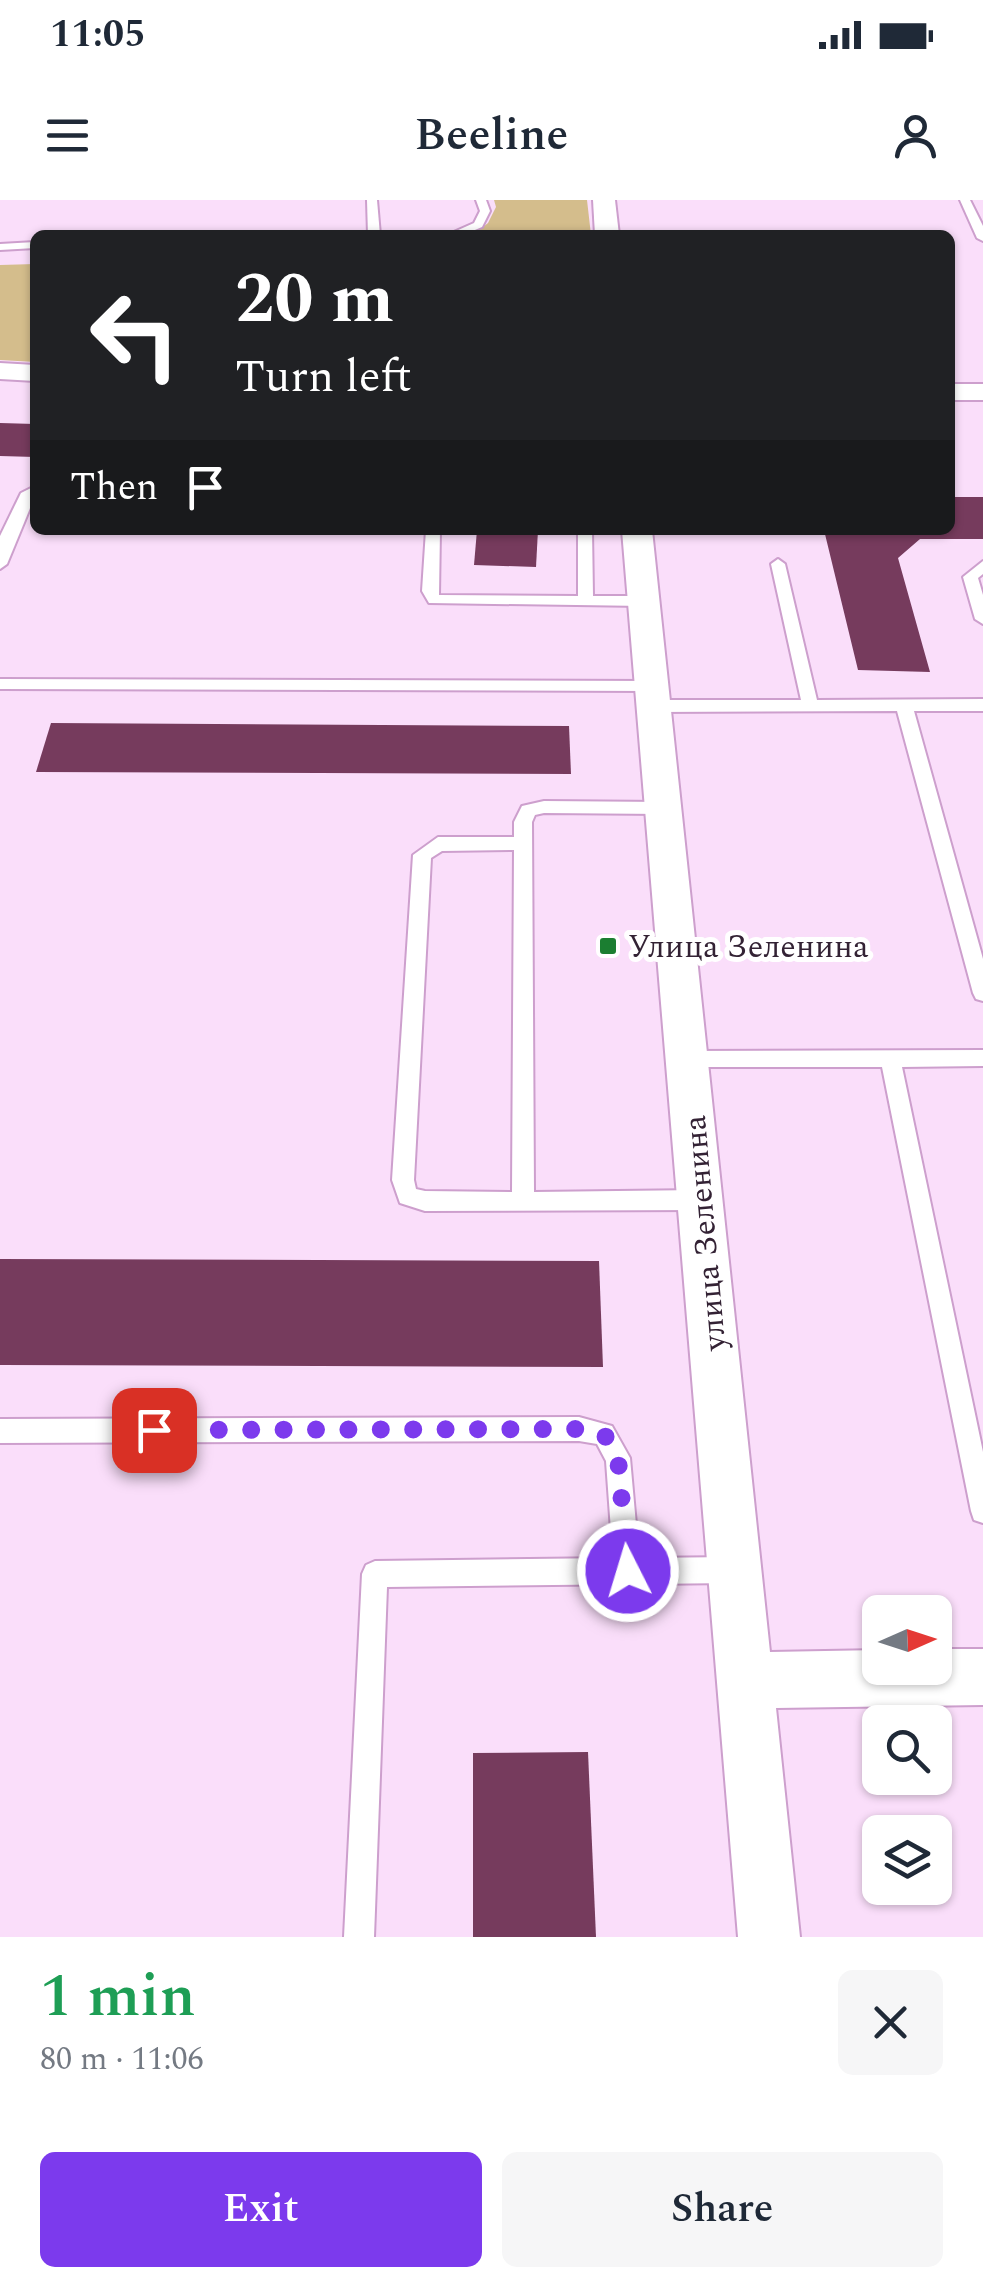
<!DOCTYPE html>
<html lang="en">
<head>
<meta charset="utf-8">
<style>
  body { margin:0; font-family:Spectral,serif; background:#f6f6f7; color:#1f2937; height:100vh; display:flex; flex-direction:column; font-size:38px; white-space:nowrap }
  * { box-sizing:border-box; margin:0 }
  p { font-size:32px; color:#747a83 }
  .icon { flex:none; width:55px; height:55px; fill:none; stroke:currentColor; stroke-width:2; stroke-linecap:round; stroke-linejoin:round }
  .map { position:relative; height:1737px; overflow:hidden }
  .drawer { display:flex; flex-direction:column; background:#fff; flex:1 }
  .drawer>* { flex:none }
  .top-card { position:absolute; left:30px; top:30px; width:925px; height:305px; border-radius:15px; box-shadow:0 2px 8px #0004; background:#202124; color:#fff; overflow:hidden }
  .needle { width:65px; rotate:87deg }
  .controls { position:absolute; left:862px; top:1395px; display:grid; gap:20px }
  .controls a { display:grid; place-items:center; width:90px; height:90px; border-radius:15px; background:#fff; box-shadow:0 2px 8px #0004; font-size:50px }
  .pin { position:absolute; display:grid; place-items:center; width:85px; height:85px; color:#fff; margin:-42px; border-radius:20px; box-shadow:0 5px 15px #0006 }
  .me { position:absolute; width:110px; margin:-55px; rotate:355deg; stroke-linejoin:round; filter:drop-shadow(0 0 8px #0008) }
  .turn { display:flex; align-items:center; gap:35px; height:210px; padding:0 40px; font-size:45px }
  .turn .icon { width:130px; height:130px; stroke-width:2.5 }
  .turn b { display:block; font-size:70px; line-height:85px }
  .then { display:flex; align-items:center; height:95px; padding:0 40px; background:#0003; gap:20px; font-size:38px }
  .round { display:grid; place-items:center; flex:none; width:105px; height:105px; border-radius:15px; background:#f6f6f7 }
  .summary { display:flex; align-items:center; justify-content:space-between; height:170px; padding:0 40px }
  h1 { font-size:60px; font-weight:600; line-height:75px; color:#1e9e55 }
  .primary-button { display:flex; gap:20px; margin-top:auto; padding:20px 40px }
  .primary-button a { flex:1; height:115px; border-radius:15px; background:#7c3aed; color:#fff; font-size:40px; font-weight:600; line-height:115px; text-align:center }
  .primary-button a+a { background:#f6f6f7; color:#1f2937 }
  .status { display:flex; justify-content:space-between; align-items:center; height:70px; padding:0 50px; background:#fff; direction:ltr }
  .status svg { height:28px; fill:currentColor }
  header { display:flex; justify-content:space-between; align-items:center; height:130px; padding:0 40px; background:#fff; font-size:45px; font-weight:600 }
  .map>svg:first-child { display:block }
</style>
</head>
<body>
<div class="status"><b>11:05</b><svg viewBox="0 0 49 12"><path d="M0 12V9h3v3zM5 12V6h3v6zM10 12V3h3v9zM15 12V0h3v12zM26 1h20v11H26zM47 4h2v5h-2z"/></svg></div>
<header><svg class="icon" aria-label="menu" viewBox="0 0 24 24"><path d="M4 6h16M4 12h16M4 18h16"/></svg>Beeline<svg class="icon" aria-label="person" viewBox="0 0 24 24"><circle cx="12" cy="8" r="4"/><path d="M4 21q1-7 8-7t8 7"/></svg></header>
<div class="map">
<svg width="983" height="1737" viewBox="0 0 983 1737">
  <rect width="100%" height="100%" fill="#fadefa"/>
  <g fill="#d4bd8c">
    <path d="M494,0h93l4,35h-118l15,-12 8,-16z"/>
    <path d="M35,64v98l-35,-2v-95z"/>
  </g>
  <g fill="#763b5d">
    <path d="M0,223l35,1v33l-35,-1z"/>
    <path d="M950,297h33v42h-63l-22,19 32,114 -72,-2 -34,-140h126z"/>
    <path d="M477,330h61l-2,37 -62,-2z"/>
    <path d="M51,523l518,3 2,48 -535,-2z"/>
    <path d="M0,1059l599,2 4,106 -603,-2z"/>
    <path d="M588,1552l8,185h-123v-184z"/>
  </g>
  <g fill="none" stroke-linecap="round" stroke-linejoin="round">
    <g stroke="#cd9fcd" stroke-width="4">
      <g id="lane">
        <path d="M367,0h10l3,35h-12z"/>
        <path d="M476,0h10l4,11 -8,16 -19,8h-16l27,-12 6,-12z"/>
        <path d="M960,0h10l13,26v15l-6,-3z"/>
        <path d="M35,42v6l-35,2v-6z"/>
        <path d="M35,286v10l-28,68 -7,5v-33l21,-43z"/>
        <path d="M426,330h14l-1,65 139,1v-66h14l1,66h51l8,5 -8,5 -215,-3 -7,-12z"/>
        <path d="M778,359l7,5 32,136 166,-1v12h-69l69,248v42l-7,-2 -3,-6 -76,-282 -243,1 -8,-6 8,-6h147l-30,-136z"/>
        <path d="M983,361v13l-5,4 5,17v29l-8,-5 -12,-42z"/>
        <path d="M0,479l652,2 8,5 -8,5 -652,-2z"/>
        <path d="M544,601l119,1 9,6 -9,6 -119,-1 -9,2 -3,7 2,370 166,-2 8,3 3,7 -3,7 -8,3 -275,1 -25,-8 -8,-23 21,-325 25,-18h76v-15l8,-16zM514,650l-2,342 -87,-1 -9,-2 -2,-9 17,-322 11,-7z"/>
        <path d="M983,850v16l-81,1 81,385v71l-9,-3 -3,-9 -89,-444h-194l-7,-2 -3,-6 3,-6 7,-2z"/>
        <path d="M579,1217l33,9 18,32 9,100 95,-1 9,4 4,9 -4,9 -9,4 -347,4 -13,350h-30l18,-363 4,-9 9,-4 238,-3 -7,-97 -9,-17 -18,-3 -579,2v-24z"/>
      </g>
    </g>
    <g stroke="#cd9fcd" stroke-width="4">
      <g id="street">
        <path d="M593,0h22l4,35h-24z"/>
        <path d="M0,163l35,2v16l-35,-2z"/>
        <rect x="950" y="184" width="33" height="16"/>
        <path d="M622,330h30l118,1122 110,-2v18h55v-19h48v56l-207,3 24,229h-62z"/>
      </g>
    </g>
    <use href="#lane" fill="#fff" fill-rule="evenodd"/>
    <use href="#street" fill="#fff" fill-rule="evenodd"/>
  </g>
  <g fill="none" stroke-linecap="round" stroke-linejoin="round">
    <path stroke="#7c3aed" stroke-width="18" stroke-dasharray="0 32.4" d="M154,1230l425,-1 25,5 14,24 10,113"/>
  </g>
  <rect fill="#1b7e31" stroke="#fff" stroke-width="4" x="598" y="736" width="20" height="20" rx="5"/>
  <g text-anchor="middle" stroke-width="10" stroke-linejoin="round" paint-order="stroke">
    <g font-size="32" fill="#332234" stroke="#fff" text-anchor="start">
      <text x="628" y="757">Улица Зеленина</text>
    </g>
    <g font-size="32" fill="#332234" stroke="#fff">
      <text transform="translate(704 1033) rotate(-95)" y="11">улица Зеленина</text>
    </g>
  </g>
</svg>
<div class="controls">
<a><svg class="needle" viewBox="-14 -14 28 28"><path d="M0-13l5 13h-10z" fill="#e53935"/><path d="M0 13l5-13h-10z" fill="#747a83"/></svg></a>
<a><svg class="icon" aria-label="search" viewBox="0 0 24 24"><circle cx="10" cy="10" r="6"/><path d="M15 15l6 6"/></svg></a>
<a><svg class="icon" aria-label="layers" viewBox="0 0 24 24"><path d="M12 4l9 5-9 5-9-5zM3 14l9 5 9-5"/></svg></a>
</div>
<div class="pin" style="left:154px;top:1230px;background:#d93025"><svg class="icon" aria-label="arrive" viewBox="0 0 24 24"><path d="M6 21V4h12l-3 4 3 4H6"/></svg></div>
<svg class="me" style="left:628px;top:1371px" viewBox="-20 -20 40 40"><circle r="17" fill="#7c3aed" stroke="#fff" stroke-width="3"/><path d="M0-11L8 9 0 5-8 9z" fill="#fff"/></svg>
<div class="top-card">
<div class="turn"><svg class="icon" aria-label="left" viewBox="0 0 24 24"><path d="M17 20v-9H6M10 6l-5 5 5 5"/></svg><div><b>20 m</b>Turn left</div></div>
<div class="then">Then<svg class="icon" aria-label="arrive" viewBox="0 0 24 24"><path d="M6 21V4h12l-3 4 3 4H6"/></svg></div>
</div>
</div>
<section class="drawer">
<div class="summary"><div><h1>1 min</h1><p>80 m · 11:06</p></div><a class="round"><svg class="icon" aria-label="close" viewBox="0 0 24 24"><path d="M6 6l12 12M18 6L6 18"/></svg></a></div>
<div class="primary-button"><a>Exit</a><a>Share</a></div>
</section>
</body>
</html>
